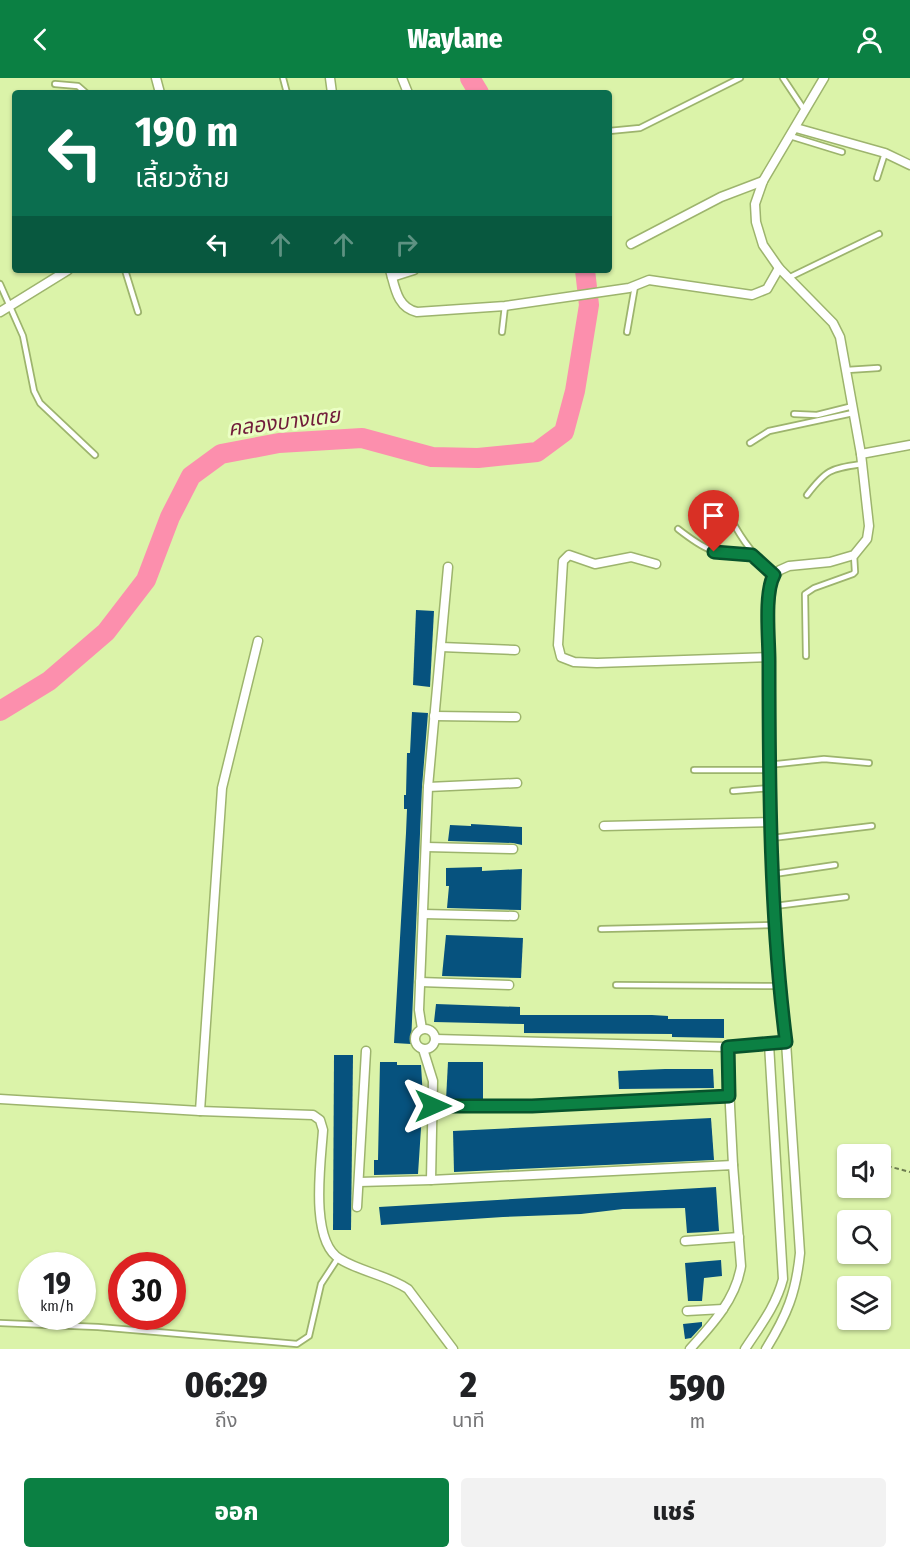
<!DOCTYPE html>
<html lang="th">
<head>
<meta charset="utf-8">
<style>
  body { margin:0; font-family:"Fira Sans Condensed","Noto Sans Thai",sans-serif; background:#f2f2f2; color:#202124; height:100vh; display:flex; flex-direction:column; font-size:22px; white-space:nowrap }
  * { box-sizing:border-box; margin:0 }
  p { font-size:20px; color:#757577 }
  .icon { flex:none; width:33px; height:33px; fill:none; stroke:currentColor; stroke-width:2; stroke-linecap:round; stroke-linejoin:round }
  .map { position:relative; height:1271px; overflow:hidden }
  .side { display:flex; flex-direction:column; background:#fff; flex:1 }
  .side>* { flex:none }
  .guide { position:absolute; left:12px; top:12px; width:600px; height:183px; border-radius:6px; box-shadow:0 2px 4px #0004; background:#0b6e4f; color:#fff; overflow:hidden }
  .buttons { position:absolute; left:837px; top:1066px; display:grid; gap:12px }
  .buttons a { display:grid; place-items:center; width:54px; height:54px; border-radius:6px; background:#fff; box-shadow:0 2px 4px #0004; font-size:30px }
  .speed { position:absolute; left:18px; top:1174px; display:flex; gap:12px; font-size:30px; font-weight:700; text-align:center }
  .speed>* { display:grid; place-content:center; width:78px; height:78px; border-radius:50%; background:#fff; box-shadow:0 2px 4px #0004; line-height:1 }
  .speed small { font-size:15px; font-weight:400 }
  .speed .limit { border:9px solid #d22; background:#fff; color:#111 }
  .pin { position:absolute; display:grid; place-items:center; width:51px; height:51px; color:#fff; margin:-62px -26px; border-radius:50% 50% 50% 0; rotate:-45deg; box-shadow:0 0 6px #0007 }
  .pin .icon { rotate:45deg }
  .me { position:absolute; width:66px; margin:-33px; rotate:90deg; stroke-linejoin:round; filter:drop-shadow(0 0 4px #0008) }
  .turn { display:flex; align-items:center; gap:21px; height:126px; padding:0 24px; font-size:27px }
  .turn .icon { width:78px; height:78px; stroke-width:2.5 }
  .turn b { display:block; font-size:42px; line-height:51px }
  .lanes { display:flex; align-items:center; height:57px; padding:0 24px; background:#0003; justify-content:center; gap:30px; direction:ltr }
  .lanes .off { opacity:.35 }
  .eta { display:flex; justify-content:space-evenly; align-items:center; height:102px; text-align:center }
  .eta b { font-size:36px; font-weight:800; line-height:42px }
  .action { display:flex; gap:12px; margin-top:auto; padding:12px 24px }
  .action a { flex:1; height:69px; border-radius:6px; background:#0b8043; color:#fff; font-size:24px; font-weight:800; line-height:69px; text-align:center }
  .action a+a { background:#f2f2f2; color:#202124 }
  header { display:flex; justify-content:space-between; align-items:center; height:78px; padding:0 24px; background:#0b8043; color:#fff; font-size:27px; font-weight:800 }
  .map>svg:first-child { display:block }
</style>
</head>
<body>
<header><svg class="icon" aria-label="back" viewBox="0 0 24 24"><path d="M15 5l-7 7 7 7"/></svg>Waylane<svg class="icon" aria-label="person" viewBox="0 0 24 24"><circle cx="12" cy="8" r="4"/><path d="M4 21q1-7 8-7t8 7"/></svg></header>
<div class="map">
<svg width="910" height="1271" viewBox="0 0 910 1271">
  <rect width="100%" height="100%" fill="#dbf3a9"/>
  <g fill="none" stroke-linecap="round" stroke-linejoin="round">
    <g stroke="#fc8fad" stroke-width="20">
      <path d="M470,0l9,15"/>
      <path d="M0,633l49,-30 57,-49 40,-52 24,-63 21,-41 30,-22 58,-11 83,-5 70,19 46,1 59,-6 27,-20 11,-41 14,-86 -4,-35"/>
    </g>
  </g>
  <g fill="#06527e">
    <path d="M416,532l18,1 -4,76 -17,-2z"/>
    <path d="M412,634l16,1 -6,74 -11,257 -17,-1 12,-210 1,-24h-3v-14h2l1,-42h3z"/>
    <path d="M471,746l51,3v18l-9,-2 -65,-2 2,-16 21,1z"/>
    <path d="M482,789v4l40,-2 -1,41 -74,-2 2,-22h-3v-18z"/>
    <path d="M446,857l77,3 -2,40 -79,-2z"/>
    <path d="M436,926l84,3v8h132l16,1v3h56v19l-52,-1v-3l-148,-1v-9l-90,-2z"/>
    <path d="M334,977h19l-2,175h-18z"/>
    <path d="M380,984h17v3h24l2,33 -5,76 -44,1v-15h4z"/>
    <path d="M448,984h35v38h-37z"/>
    <path d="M665,991h48l1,19 -95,1 -1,-18z"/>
    <path d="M711,1040l3,42 -260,12 -1,-41z"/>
    <path d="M716,1109l3,44 -13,1 -19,1 -2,-25 -62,1 -42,5 -78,3 -122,8 -2,-18z"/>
    <path d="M721,1182l1,16 -18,2 -2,23h-14l-3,-38z"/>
    <path d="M702,1244v4l-11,12 -6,1 -2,-15z"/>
  </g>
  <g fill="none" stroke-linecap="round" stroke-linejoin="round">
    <g stroke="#9db46d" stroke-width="8">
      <g id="lane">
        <path d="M283,0l4,15"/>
        <path d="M783,0l22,33"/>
        <path d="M55,6l23,2 8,7"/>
        <path d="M609,53l31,-3 100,-50"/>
        <path d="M790,58l52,16"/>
        <path d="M877,100l8,-25"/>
        <path d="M125,192l13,42"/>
        <path d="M788,200l91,-44"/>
        <path d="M0,206l23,52 11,55 6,12 55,52"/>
        <path d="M502,254l3,-26"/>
        <path d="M627,254l8,-46"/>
        <path d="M847,292l31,-2"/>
        <path d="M794,336l23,1 36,-9"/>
        <path d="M750,365l19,-12 84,-18"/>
        <path d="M807,417c20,-26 23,-26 55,-31"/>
        <path d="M723,426c14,28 28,50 51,71"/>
        <path d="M678,451c32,25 35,23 74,26"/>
        <path d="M806,578l-1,-62 9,-6 39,-14 2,-2 -1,-17"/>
        <path d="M768,687l56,-6 45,4"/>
        <path d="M694,692h74"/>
        <path d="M733,713l36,-3"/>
        <path d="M772,760l100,-12"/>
        <path d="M774,796l61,-9"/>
        <path d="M775,828l71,-9"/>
        <path d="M601,851l174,-4"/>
        <path d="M616,907l163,1"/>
        <path d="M0,1245l98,4 199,17 12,-8 12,-52 17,-26"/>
      </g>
    </g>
    <g stroke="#9db46d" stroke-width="11">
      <g id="street">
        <path d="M156,0l4,15"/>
        <path d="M330,0l2,15"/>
        <path d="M402,0l6,15"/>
        <path d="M796,50l89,25 25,12"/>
        <path d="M631,166l90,-47 42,-16"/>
        <path d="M390,192c5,17 7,38 27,42l88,-6 124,-18 20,-8 103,15 15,-6 12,-21"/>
        <path d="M392,199l22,-7"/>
        <path d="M0,234l68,-42"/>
        <path d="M861,376l49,-9"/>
        <path d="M656,486l-25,-7 -36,7 -26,-9 -6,6 -5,84 3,12 13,5 23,1 172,-6"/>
        <path d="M441,569l74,3"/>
        <path d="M434,638l82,1"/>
        <path d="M428,709l89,-4"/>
        <path d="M604,748l167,-4"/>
        <path d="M426,769l87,2"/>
        <path d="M423,836l91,2"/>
        <path d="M420,904l89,3"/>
        <path d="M422,951l-3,-19 9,-223 20,-220"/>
        <circle cx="425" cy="961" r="10"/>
        <path d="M435,961l292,8 59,-5"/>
        <path d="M727,969l6,118"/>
        <path d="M0,1021l200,12 113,4 7,5 3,10c-2,31 -14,111 17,129 21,13 47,16 68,30l45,60"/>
        <path d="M433,1028h99l196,-10"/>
        <path d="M200,1033l22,-323 36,-147"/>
        <path d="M431,1102l302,-15 8,101c-5,33 -29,59 -51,83"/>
        <path d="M359,1104l72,-2 2,-99 -10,-32"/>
        <path d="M357,1129l9,-156"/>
        <path d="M685,1163l54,-4"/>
        <path d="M687,1233l36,-2"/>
        <path d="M745,1271c15,-23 31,-43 38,-70l-14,-235"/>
        <path d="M766,1271c21,-34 30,-56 34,-96l-14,-211 -7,-56 -11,-221v-150l3,-36 9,-9 9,-4 41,-4 24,-7 13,-16 2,-13 -8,-72 -21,-117 -7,-14 -54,-55 -16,-23 -7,-23 -1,-18 8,-23 61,-103"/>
      </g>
    </g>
    <g stroke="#6d7c50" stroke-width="2" stroke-dasharray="4.5 3" stroke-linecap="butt">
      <path d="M844,1075l7,2"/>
      <path d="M880,1086l30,8"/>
    </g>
    <use href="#lane" stroke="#fff" stroke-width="4.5"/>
    <use href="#street" stroke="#fff" stroke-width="8"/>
  </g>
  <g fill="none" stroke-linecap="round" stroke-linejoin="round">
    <g stroke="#07532c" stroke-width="15">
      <path id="route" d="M433,1028h99l197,-10 -1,-49 58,-5c-16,-126 -17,-254 -17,-381 0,-22 -5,-68 5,-86l-22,-20 -38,-3"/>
    </g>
    <use href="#route" stroke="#0b8043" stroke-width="10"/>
  </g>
  <g text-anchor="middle" stroke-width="6" stroke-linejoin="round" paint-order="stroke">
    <g font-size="21" font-style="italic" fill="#701c3a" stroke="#ebffc4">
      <text transform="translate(284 344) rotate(-7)" y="7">คลองบางเตย</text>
    </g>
  </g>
</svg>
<div class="buttons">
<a><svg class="icon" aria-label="sound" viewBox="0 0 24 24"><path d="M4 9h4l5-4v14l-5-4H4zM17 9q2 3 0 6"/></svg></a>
<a><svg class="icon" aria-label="search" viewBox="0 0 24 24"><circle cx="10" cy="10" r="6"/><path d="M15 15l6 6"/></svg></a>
<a><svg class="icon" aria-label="layers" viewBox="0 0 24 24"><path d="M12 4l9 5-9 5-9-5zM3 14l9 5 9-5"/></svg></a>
</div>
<div class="speed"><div>19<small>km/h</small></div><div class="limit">30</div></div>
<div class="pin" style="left:714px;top:474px;background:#d93025"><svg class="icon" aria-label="arrive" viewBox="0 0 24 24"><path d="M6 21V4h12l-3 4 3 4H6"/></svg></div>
<svg class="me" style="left:433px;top:1028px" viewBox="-20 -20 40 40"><path d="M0-17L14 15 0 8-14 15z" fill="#0b8043" stroke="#fff" stroke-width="4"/></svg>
<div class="guide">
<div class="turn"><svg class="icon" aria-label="left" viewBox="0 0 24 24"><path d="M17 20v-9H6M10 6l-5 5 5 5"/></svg><div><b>190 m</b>เลี้ยวซ้าย</div></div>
<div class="lanes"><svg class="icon" aria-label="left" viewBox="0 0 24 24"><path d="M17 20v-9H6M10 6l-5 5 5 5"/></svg><svg class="icon off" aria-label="ahead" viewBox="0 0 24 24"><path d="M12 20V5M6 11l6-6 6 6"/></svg><svg class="icon off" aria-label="ahead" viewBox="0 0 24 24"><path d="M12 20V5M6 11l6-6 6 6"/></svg><svg class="icon off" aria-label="right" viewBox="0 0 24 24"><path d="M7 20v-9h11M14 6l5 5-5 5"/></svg></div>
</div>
</div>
<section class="side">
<div class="eta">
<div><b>06:29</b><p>ถึง</p></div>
<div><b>2</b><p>นาที</p></div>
<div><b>590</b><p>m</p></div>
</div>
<div class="action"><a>ออก</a><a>แชร์</a></div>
</section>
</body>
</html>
